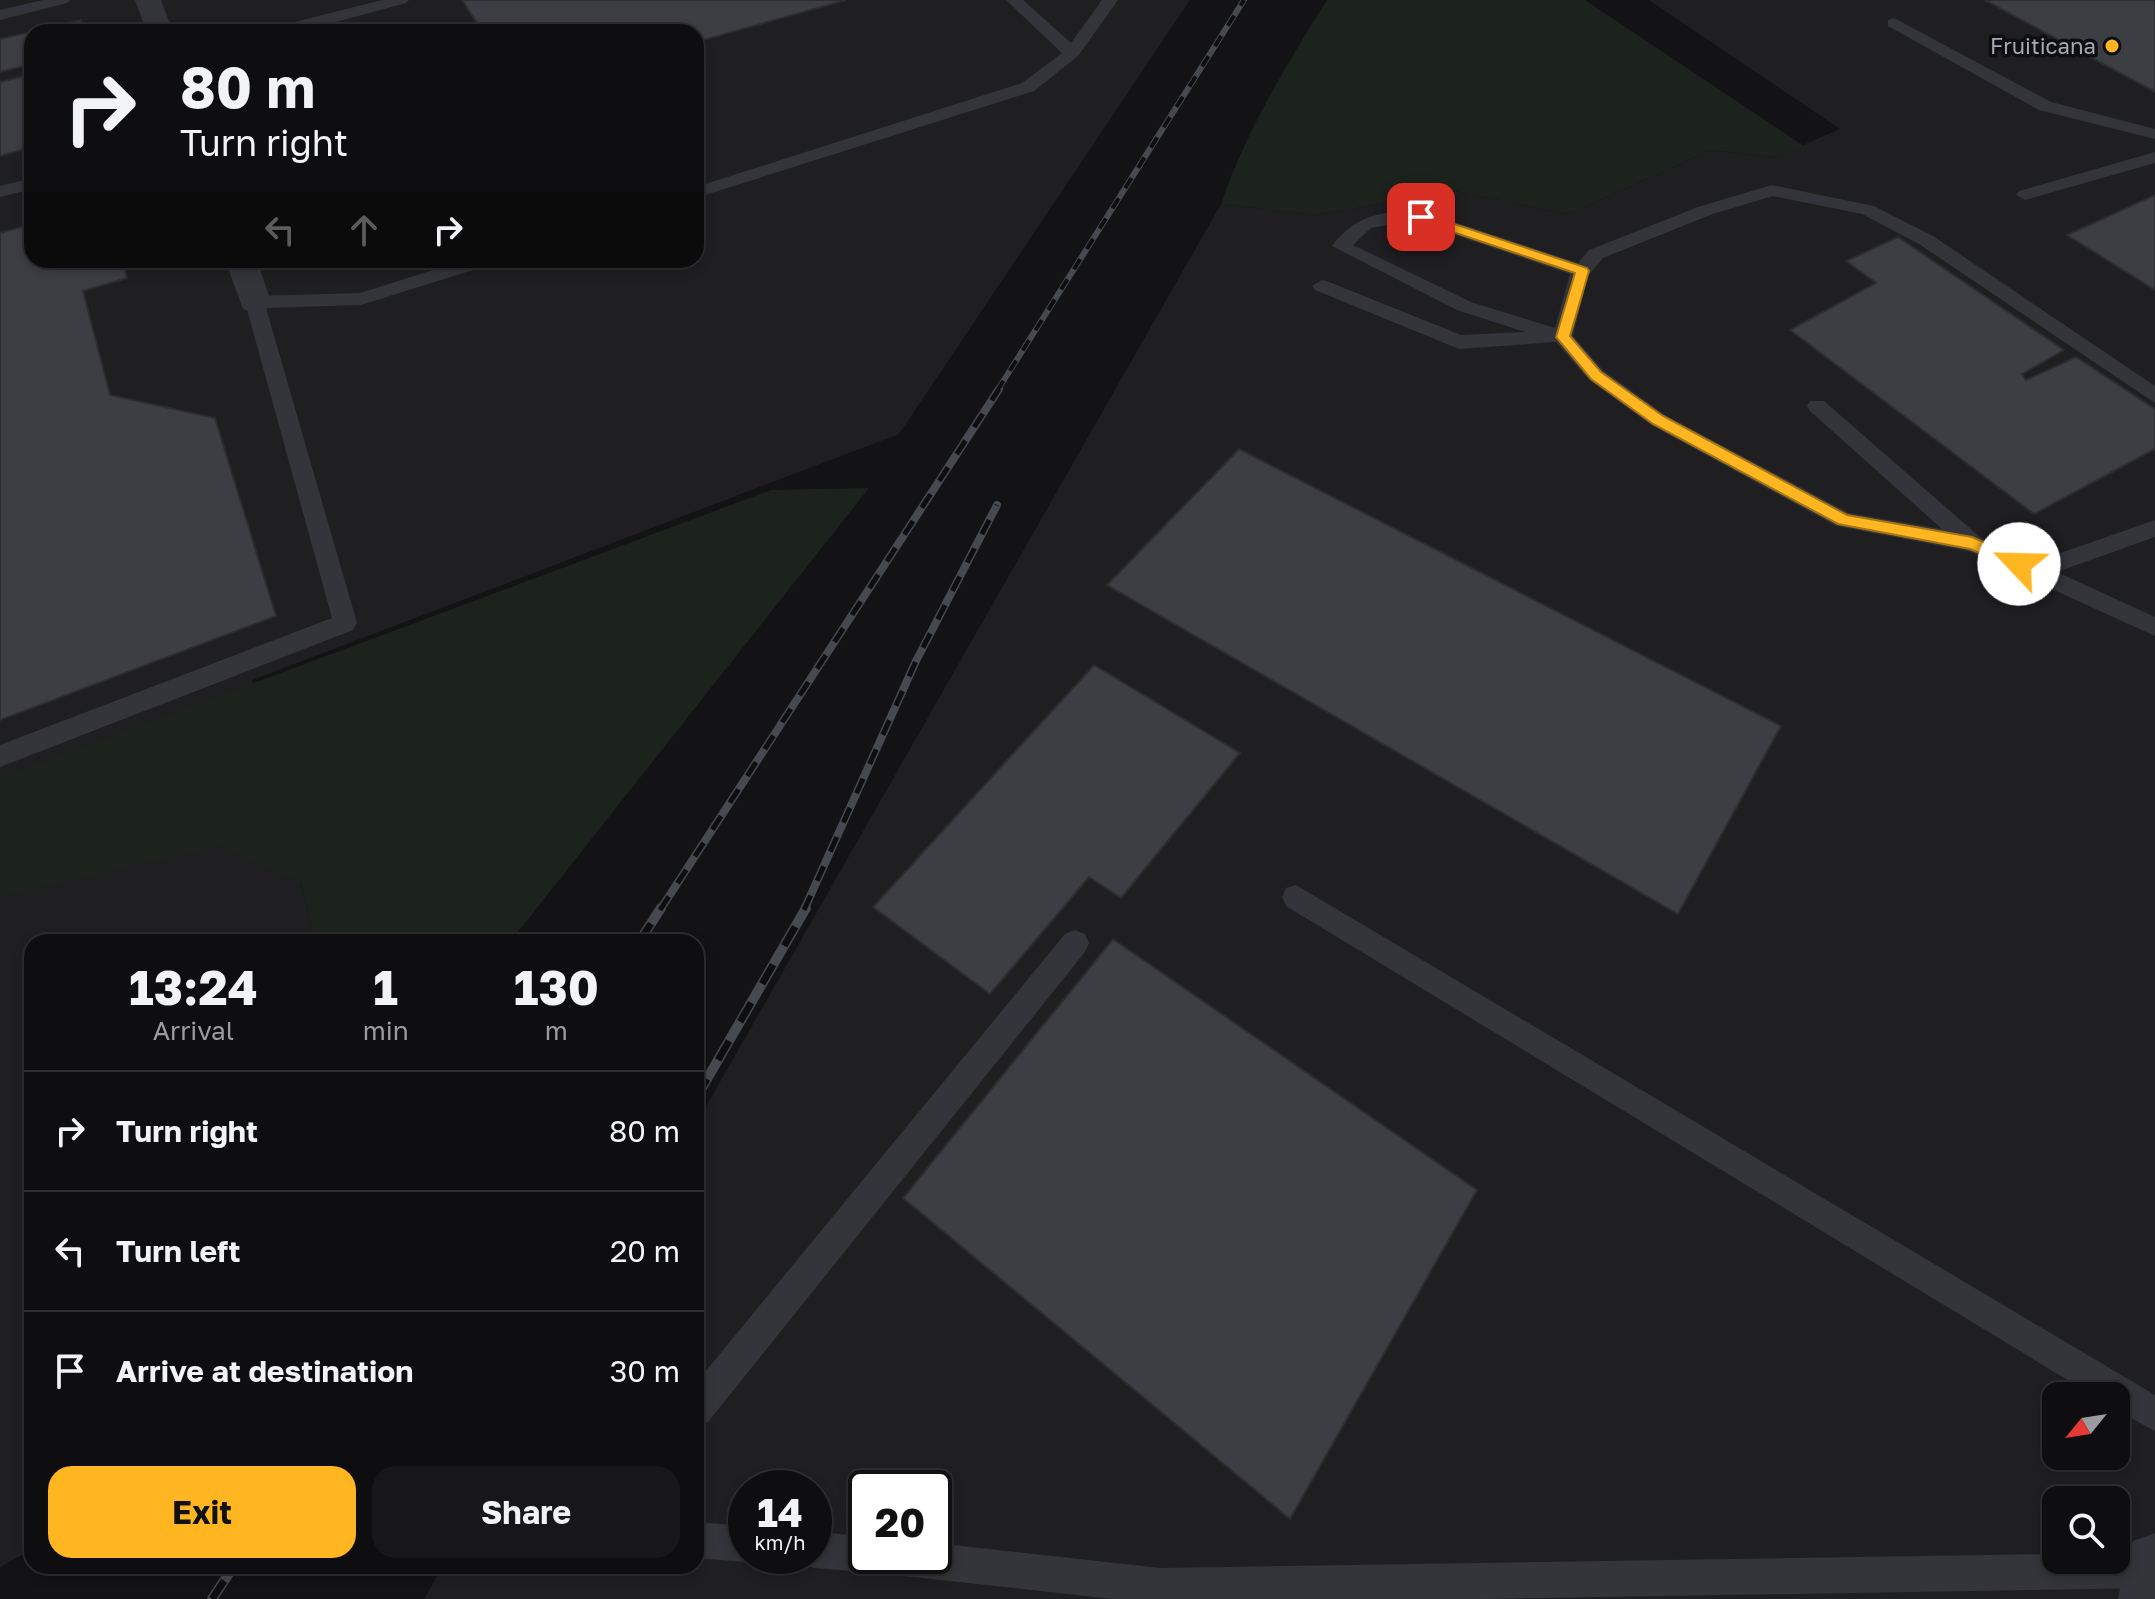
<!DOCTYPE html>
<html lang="en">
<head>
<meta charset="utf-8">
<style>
  body { margin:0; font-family:"Golos Text",sans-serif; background:#171719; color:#f1f3f6; height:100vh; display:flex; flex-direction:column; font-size:30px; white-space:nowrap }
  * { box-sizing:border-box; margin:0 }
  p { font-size:26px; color:#9b9c9f }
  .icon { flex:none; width:44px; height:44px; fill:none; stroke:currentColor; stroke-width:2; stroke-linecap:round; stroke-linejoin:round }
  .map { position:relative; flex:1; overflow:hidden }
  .sheet { position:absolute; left:24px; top:934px; width:680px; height:640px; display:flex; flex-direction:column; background:#0e0e10; border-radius:24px; box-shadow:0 4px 12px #0003,0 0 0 2px #2e2e30 }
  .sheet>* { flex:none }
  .top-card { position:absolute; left:24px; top:24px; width:680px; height:244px; border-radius:24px; box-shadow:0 4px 12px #0003,0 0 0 2px #2e2e30; background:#0e0e10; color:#f1f3f6; overflow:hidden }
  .needle { width:52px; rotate:240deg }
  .controls { position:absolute; left:2042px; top:1382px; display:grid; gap:16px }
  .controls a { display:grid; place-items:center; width:88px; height:88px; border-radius:16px; background:#0e0e10; box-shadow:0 4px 12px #0003,0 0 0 2px #2e2e30; font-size:40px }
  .speed { position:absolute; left:728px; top:1470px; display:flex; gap:16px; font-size:40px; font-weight:700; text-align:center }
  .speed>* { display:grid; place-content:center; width:104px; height:104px; border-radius:50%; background:#0e0e10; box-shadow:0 4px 12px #0003,0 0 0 2px #2e2e30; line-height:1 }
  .speed small { font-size:20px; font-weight:400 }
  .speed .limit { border:4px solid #111; border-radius:12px; background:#fff; color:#111 }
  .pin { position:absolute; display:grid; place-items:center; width:68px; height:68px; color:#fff; margin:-34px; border-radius:16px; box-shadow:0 4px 12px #0006 }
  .me { position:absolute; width:88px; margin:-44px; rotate:294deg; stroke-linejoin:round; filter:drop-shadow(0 0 6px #0008) }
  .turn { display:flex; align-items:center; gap:28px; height:168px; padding:0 24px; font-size:36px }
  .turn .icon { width:104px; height:104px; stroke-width:2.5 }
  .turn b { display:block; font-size:56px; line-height:68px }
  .lanes { display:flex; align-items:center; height:76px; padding:0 24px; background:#0003; justify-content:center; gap:40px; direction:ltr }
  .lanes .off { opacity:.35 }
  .eta { display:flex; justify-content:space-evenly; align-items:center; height:136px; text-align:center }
  .eta b { font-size:48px; font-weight:700; line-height:56px }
  .action { display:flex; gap:16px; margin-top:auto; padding:16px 24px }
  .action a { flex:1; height:92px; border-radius:24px; background:#ffb621; color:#111; font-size:32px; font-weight:700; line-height:92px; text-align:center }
  .action a+a { background:#171719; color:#f1f3f6 }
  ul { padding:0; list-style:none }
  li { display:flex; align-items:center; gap:24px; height:120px; padding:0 24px; border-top:2px solid #2e2e30 }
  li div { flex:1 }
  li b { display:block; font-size:30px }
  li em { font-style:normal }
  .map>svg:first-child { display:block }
</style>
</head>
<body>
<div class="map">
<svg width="2155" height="1599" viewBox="0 0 2155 1599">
  <rect width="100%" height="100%" fill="#131315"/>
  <g fill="#1f1f22" fill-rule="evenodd">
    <path d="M0,0h1190l-291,434 -647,246 63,262h-283v607l-32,18zM32,32h664v228h-664z"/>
    <path d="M1649,0h506v1599h-1731l19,-33h253v-442l525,-920 95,11 139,-24 114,23 142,-64 64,7 65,-28zM2056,1396h60v60h-60zM746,1488h68v68h-68zM866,1488h68v68h-68zM2056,1500h60v60h-60z"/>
  </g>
  <g fill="#1b231c">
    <path d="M1327,0h258l219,146 -29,11 -64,-7 -142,64 -114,-23 -139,24 -95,-11c25,-73 65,-139 106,-204z"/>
    <path d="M869,488l-359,454h-195l-14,-59 -80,-37 -221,51v-119l771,-288z"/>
  </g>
  <g fill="#3c3e43" stroke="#2d2d31" stroke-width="2">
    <path d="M462,0h384l-150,42v-10h-213z"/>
    <path d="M1985,0h170v92z"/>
    <path d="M81,20l1,12h-50v32l-32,8v-33z"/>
    <path d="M32,74v73l-32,9v-74z"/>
    <path d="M2155,195v95l-88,-55z"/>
    <path d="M32,224v36h90l5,18 -44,13 27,104 105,23 61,198 -276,104v-487z"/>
    <path d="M1898,237l166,113 -42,24 4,6 50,-23 79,52v40l-121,65 -244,-184 86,-47 -30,-22z"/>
    <path d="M1239,449l542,277 -103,188 -571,-329z"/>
    <path d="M1094,665l146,88 -119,145 -32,-21 -99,117 -117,-87z"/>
    <path d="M1113,939l364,251 -187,329 -387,-321z"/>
  </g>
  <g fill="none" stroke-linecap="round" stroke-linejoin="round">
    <g fill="#34353a" fill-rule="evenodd">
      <path d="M43,0h27l-3,3 -67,17v-10z"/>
      <path d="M382,0h27l-3,3 -107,29h-19l11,-9z"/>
      <path d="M1006,0h17l48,43 31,-43h16l-40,56 -44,35 -338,107v-11l326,-104 40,-30z"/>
      <path d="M1894,18l157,84 104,27v10l-116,-29 -151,-84v-6z"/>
      <path d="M2155,152v11l-130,37 -9,-5 3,-4z"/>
      <path d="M32,178v11l-32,8v-11z"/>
      <path d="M1772,185l102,21 59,30 222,150v17l-236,-159 -57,-30 -89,-18 -63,19 -107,43 -15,18 -15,60 30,34 62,45 184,98 93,16 -132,-118 -3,-5 3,-5h14l156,136 55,25 120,-42v17l-98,35 98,45v19l-187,-85 -132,-25 -185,-101 -62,-45 -33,-38 -97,7 -144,-59 -3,-4 10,-6 7,2 132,53 64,-3 -68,-22 -125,-64c24,-32 51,-35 89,-35l157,52 11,-13 109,-43zM1399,223h20l151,51 -15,54 -84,-26 -118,-57 18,-17z"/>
      <path d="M465,260h29l-2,4 -131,41 -95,3 91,315 -4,7 -353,137v-22l332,-127 -87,-316 10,-6 105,-3z"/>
      <path d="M1296,885l859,510v36l-39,-21v-14h-22l-808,-490 -4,-9 4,-9z"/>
      <path d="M1075,930l10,4 4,9 -4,9 -377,470 -12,5v-44l369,-449z"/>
      <path d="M696,1522l50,4v30l13,1 -13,5 -50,-4z"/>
      <path d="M814,1532l52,4v20h68v-13l226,25 896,-14v6h60v-7l38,-1 1,36 -677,11h-365l-227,-25 -12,-5 -8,3 -52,-4 -13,-5 -2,-7h15z"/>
    </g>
    <g fill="#34353a" fill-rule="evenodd">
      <path d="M135,0h26l12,32h-26z"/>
      <path d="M225,260h32l14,42 -4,7 -12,4 -12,-4z"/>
      <path d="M2155,1533v66h-37l7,-36 8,-22z"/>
    </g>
    <g stroke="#46494f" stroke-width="6">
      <path id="rail-far2" d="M997,391l247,-391"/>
    </g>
    <g stroke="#46494f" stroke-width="8">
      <g id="rail-far1">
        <path d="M660,910l339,-521"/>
        <path d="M804,910l112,-249 81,-156"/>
      </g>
    </g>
    <g stroke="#46494f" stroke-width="10">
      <g id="rail">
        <path d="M639,942l22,-34"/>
        <path d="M696,1098l110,-190"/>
        <path d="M212,1599l22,-33"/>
      </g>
    </g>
    <use href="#rail-far2" stroke="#0e0e10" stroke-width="4" stroke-dasharray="12" stroke-linecap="butt"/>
    <use href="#rail-far1" stroke="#0e0e10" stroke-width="5" stroke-dasharray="16" stroke-linecap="butt"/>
    <use href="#rail" stroke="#0e0e10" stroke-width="7" stroke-dasharray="22" stroke-linecap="butt"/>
  </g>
  <path fill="#ffb621" stroke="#a67615" stroke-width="2" d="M1421,213l166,55 2,3 -19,65 31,36 62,44 184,99 125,22 52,22v9h-11l-43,-19 -132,-25 -185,-100 -62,-45 -35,-42 19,-64 -158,-53 -2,-3z"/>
  <circle fill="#ffb621" stroke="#0e0e10" stroke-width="3" cx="2112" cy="46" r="8"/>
  <g text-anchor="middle" stroke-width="7" stroke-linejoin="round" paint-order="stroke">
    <g font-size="22" fill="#a3a9b7" stroke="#0e0e10" text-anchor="end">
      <text x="2096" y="54">Fruiticana</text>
    </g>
  </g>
</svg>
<div class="controls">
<a><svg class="needle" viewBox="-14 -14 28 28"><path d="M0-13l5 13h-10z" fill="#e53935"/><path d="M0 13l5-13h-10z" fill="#9b9c9f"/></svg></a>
<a><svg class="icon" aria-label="search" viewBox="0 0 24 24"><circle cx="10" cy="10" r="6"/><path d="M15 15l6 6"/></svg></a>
</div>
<div class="speed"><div>14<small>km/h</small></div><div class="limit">20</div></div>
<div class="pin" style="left:1421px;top:217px;background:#d93025"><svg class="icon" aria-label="arrive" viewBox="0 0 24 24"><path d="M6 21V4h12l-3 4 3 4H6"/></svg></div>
<svg class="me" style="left:2019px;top:564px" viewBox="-20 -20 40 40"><circle r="19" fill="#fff"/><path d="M0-13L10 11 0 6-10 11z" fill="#ffb621"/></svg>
<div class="top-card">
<div class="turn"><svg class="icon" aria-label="right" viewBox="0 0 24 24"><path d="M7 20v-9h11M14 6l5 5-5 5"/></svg><div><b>80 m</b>Turn right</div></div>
<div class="lanes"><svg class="icon off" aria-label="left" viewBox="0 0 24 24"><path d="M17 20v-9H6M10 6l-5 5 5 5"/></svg><svg class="icon off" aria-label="ahead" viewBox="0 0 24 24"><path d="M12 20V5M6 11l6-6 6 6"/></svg><svg class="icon" aria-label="right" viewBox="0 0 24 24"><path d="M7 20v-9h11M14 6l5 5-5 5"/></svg></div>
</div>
<section class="sheet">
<div class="eta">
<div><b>13:24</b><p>Arrival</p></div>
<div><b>1</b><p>min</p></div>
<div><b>130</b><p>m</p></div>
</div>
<ul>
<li><svg class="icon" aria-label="right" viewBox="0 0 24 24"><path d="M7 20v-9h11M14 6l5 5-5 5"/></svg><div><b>Turn right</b></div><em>80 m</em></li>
<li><svg class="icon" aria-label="left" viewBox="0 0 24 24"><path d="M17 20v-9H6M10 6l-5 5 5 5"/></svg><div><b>Turn left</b></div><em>20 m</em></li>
<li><svg class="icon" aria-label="arrive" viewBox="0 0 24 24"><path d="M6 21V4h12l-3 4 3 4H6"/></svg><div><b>Arrive at destination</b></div><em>30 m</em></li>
</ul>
<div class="action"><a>Exit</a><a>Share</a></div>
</section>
</div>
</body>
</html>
